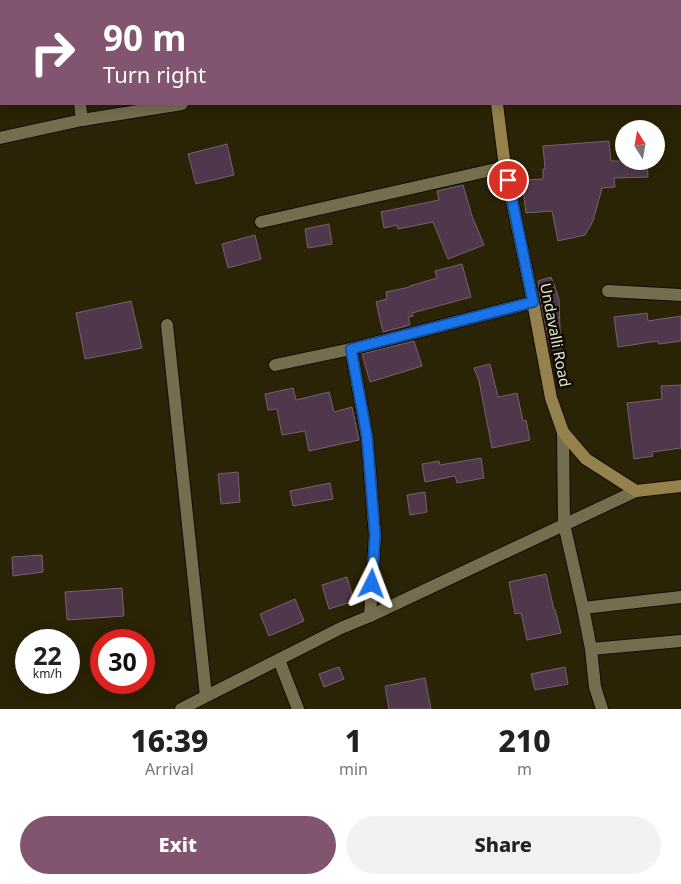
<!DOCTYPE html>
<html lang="en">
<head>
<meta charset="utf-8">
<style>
  body { margin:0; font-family:"Noto Sans",sans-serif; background:#f2f2f2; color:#222; height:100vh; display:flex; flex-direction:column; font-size:19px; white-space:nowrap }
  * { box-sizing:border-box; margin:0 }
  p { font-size:16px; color:#767676 }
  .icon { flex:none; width:28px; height:28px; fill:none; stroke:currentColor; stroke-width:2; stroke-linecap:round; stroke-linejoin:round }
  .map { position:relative; height:709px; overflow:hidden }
  .sheet { display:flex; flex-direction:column; background:#fff; flex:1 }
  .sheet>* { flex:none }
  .guide { position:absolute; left:0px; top:0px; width:681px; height:105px; box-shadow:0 2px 12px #0003; background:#815470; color:#fff; overflow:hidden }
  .needle { width:32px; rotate:349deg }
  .tools { position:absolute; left:615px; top:120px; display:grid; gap:10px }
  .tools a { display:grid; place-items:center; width:50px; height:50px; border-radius:50%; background:#fff; box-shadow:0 2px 12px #0003; font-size:25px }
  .speed { position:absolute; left:15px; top:629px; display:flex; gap:10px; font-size:25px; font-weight:700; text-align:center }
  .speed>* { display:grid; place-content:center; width:65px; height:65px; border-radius:50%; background:#fff; box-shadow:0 2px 12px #0003; line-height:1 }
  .speed small { font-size:12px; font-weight:400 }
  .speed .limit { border:8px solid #d22; background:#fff; color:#111 }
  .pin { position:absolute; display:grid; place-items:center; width:42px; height:42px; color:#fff; margin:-21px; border:2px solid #fff; border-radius:50%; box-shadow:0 1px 5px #0007 }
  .me { position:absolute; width:55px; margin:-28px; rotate:3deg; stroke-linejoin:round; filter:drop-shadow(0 0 4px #0008) }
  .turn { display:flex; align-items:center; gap:18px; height:105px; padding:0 20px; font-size:22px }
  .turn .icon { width:65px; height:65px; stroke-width:2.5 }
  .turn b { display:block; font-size:35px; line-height:42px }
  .eta { display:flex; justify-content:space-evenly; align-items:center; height:85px; text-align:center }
  .eta b { font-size:30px; font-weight:800; line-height:35px }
  .action { display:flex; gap:10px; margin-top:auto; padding:10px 20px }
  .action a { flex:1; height:58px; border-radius:30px; background:#815470; color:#fff; font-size:20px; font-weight:800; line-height:58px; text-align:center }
  .action a+a { background:#f2f2f2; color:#222 }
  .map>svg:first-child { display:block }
</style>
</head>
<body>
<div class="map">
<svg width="681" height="709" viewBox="0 0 681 709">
  <rect width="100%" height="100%" fill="#2a2305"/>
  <g fill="#50384c" stroke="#795f74">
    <path d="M609,141l2,20h36l1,16 -34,1 1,9 -13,1 -9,33 -8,14 -27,6 -6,-30 -26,2 -4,-33 21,-1v-10h2l-2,-23z"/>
    <path d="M227,144l7,31 -38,9 -8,-30z"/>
    <path d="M463,185l9,31 12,29 -36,14 -15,-37 -35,7 -1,-4 -13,3 -3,-16 58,-12 -2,-9z"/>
    <path d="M329,224l3,20 -24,4 -3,-19z"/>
    <path d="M255,235l6,24 -33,9 -6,-24z"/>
    <path d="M462,264l9,33 -59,16 1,3 -5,1 2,8 -27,7 -7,-30 11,-3 -1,-7 24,-5v-1l27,-8 -2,-7z"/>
    <path d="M551,277l8,22 2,60 -11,-12 -11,-54 -1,-12z"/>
    <path d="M131,301l11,47 -57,11 -9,-46z"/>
    <path d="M647,313l1,8 33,-5v25l-22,3 -1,-3 -40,6 -4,-30z"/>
    <path d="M414,341l8,25 -52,16 -8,-28z"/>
    <path d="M490,364l8,33 19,-4 6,28 3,-1 4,20 -38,8 -13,-67 -5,-13z"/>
    <path d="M681,385v63l-29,4 1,4 -19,3 -7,-56 35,-4 -1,-13z"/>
    <path d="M293,388l3,12 33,-8 5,20 18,-5 7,33 -50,11 -4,-20 -23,4 -5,-26 -9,1 -3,-16z"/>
    <path d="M481,458l3,20 -27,5 -2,-7 -30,6 -3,-18 17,-3 1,4z"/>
    <path d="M238,472l2,30 -19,2 -3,-30z"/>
    <path d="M330,483l3,16 -40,7 -3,-15z"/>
    <path d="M425,492l2,20 -17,3 -3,-20z"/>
    <path d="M42,555l1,17 -30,4 -1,-19z"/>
    <path d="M546,574l8,36 1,-1 6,24 -34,7 -6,-27 -6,1 -6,-32z"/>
    <path d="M347,577l7,24 -25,8 -7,-24z"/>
    <path d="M122,588l2,28 -57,4 -2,-28z"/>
    <path d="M295,599l9,22 -35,15 -9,-22z"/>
    <path d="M339,667l5,12 -20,8 -5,-13z"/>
    <path d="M565,667l3,17 -33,6 -4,-16z"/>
    <path d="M425,678l6,31h-42l-4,-23z"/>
  </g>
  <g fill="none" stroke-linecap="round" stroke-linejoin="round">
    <g stroke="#110c00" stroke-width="14">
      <g id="minor">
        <path d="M67,0v1"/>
        <path d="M37,1l7,-1"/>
        <path d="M0,8h1"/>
        <path d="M80,104l2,16"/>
        <path d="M0,138l82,-18 100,-16"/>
        <path d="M261,222l244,-55"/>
        <path d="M608,291l73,4"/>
        <path d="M167,325l39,371"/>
        <path d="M351,349l16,88 8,98 -5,81"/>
        <path d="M275,365l76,-16 182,-47"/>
        <path d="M563,432l1,92 19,84 8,41 4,38 7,22"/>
        <path d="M583,608l98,-11"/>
        <path d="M591,649l90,-8"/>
        <path d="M279,660l19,49"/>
      </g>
    </g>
    <g stroke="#110c00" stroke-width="14">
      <path id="tertiary" d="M181,709l160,-81 29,-12 266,-125"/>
    </g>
    <g stroke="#110c00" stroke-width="14">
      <g id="secondary">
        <path d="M482,0v1"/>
        <path d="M497,104l8,63 28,135 18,96 12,34 23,27 50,32 45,-5"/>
      </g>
    </g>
    <use href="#minor" stroke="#756e4e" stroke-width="12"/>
    <use href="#tertiary" stroke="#756e4e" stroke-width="12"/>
    <use href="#secondary" stroke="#94814c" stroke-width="12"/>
  </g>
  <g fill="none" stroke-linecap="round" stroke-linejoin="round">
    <g stroke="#114b97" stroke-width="12">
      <path id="route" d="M372,584l3,-49 -8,-98 -16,-88 182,-47 -25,-122"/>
    </g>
    <use href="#route" stroke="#1a73e8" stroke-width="9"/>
  </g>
  <g text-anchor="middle" stroke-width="5" stroke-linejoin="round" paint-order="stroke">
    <g font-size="15" fill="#e7e4d2" stroke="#0f0c03">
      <text transform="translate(555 335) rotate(79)" y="5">Undavalli Road</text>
    </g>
  </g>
</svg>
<div class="tools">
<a><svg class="needle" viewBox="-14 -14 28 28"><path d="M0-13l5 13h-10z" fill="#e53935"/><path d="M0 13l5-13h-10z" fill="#767676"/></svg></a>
</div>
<div class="speed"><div>22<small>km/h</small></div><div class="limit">30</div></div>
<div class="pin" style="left:508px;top:180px;background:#d93025"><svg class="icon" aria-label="arrive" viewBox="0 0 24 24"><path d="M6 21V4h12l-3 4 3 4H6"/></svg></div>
<svg class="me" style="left:372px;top:584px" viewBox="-20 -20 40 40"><path d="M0-17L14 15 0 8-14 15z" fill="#1a73e8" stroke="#fff" stroke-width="4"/></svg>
<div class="guide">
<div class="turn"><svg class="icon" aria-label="right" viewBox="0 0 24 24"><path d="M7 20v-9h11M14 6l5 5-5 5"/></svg><div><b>90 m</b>Turn right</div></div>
</div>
</div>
<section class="sheet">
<div class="eta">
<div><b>16:39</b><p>Arrival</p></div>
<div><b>1</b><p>min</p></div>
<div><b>210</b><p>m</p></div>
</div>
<div class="action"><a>Exit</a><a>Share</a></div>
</section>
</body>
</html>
